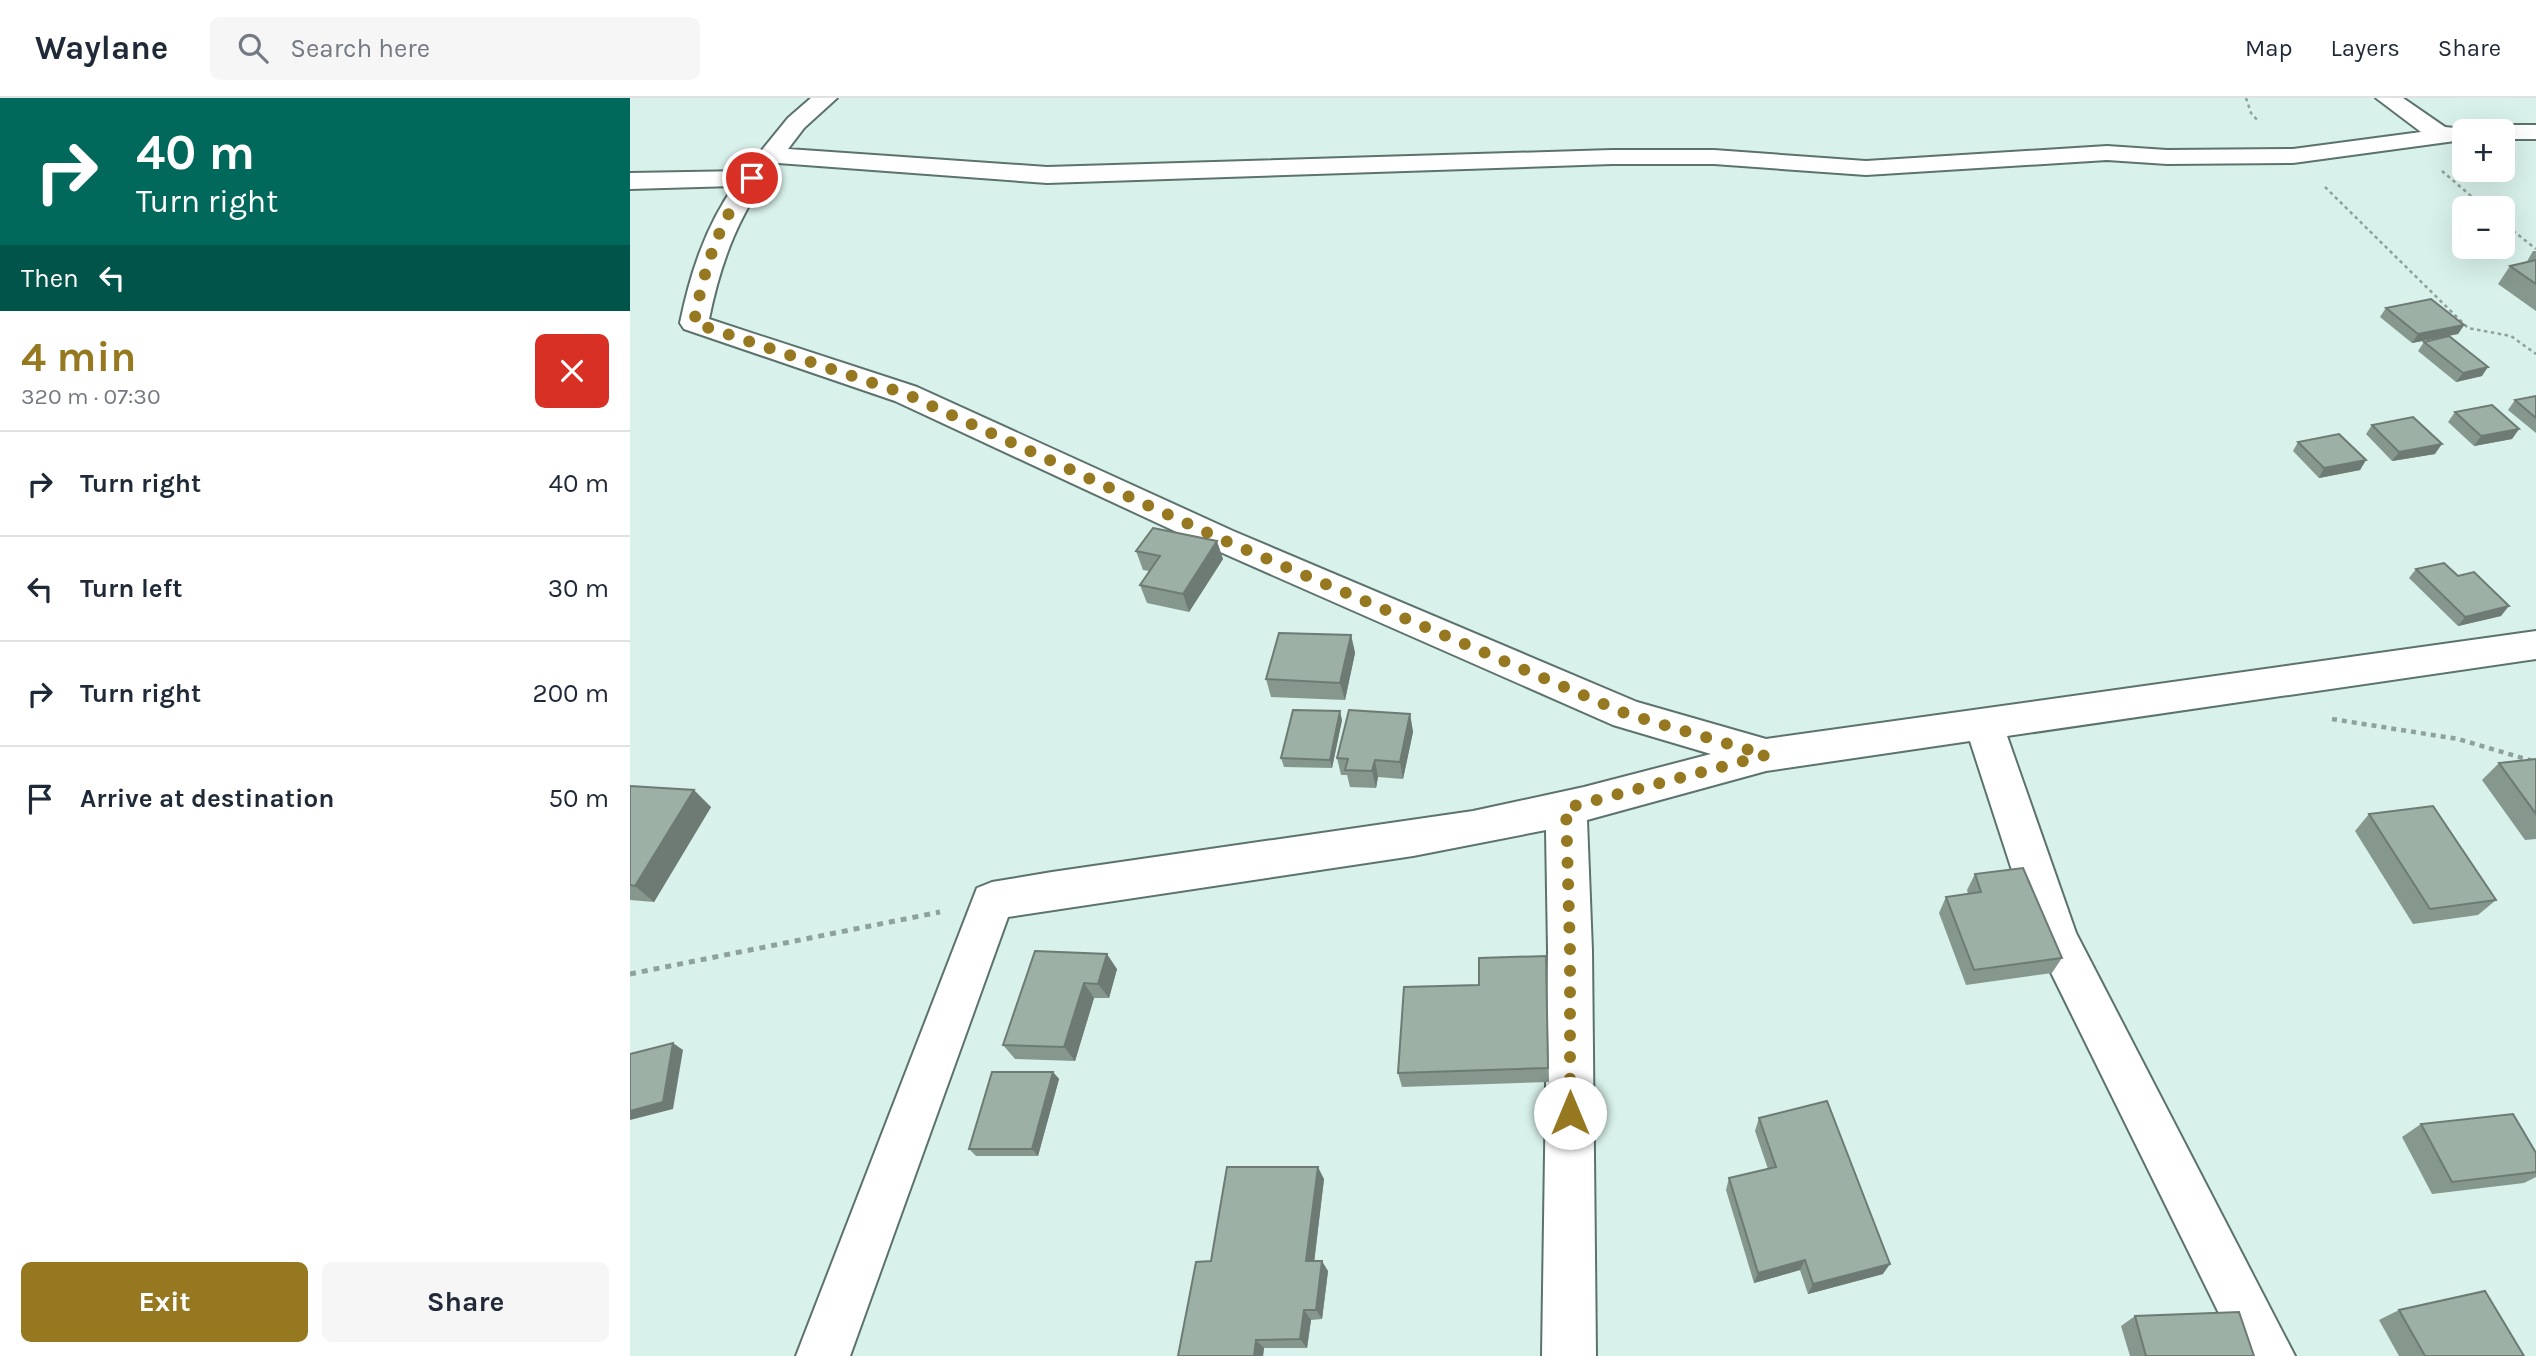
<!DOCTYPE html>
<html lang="en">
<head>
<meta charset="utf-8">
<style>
  body { margin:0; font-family:Karla,sans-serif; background:#f6f6f7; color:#1f2937; height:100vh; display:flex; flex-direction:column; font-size:26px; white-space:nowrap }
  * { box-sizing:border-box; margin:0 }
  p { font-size:23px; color:#747a83 }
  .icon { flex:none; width:38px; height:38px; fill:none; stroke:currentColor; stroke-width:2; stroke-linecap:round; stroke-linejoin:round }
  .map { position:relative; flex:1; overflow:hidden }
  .drawer { display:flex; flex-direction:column; background:#fff; width:630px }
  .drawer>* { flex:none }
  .banner { background:#00695c; color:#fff; overflow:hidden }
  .controls { position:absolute; left:1822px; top:21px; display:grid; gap:14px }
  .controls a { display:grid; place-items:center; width:63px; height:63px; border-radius:10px; background:#fff; box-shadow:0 7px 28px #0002; font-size:35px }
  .pin { position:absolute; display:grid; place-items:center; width:60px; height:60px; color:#fff; margin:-30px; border:4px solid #fff; border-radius:50%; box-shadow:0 2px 7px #0007 }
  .me { position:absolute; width:77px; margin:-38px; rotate:0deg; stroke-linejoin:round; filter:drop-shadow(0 0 5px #0008) }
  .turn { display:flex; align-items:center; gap:24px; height:147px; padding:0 21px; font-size:32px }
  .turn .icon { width:91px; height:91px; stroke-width:2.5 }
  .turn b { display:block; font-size:49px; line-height:60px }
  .then { display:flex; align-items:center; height:66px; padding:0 21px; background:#0003; gap:14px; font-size:26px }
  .round { display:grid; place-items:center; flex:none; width:74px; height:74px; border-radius:10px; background:#f6f6f7 }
  .head { display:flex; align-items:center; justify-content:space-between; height:119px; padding:0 21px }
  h1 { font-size:42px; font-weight:700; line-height:52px; color:#967820 }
  .action { display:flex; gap:14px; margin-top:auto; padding:14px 21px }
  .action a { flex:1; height:80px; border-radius:10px; background:#967820; color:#fff; font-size:28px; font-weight:700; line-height:80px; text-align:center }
  .action a+a { background:#f6f6f7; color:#1f2937 }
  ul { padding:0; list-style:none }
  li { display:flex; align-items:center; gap:21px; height:105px; padding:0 21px; border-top:2px solid #e0e1e3 }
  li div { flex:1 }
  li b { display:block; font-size:26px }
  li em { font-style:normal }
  header { display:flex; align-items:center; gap:42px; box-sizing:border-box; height:98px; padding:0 35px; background:#fff; border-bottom:2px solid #e0e1e3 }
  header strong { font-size:33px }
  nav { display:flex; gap:38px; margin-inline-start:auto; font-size:24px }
  .search { width:490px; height:63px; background:#f6f6f7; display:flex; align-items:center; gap:18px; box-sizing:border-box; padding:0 24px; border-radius:10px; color:#747a83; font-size:26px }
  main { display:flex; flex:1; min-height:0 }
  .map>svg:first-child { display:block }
</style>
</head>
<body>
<header>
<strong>Waylane</strong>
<div class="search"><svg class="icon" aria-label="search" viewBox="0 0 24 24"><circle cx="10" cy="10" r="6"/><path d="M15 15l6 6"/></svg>Search here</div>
<nav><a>Map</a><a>Layers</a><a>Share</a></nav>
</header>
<main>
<section class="drawer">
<div class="banner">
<div class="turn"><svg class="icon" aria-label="right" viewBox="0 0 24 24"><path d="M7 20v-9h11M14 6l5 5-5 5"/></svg><div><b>40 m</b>Turn right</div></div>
<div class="then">Then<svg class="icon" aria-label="left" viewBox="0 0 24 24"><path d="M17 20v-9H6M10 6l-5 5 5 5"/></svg></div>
</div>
<div class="head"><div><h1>4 min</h1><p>320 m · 07:30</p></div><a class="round" style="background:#d93025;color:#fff"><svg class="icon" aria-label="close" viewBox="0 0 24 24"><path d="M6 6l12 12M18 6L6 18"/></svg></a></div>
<ul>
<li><svg class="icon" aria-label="right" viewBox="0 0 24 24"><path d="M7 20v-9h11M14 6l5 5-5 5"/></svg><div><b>Turn right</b></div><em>40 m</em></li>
<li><svg class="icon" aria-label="left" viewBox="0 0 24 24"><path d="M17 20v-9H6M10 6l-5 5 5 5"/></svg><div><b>Turn left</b></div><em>30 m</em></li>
<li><svg class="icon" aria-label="right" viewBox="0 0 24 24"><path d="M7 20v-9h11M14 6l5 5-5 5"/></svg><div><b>Turn right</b></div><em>200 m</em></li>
<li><svg class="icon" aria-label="arrive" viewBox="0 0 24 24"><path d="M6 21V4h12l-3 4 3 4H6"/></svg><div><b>Arrive at destination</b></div><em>50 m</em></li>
</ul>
<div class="action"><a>Exit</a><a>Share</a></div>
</section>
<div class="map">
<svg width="1906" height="1258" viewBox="0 0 1906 1258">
  <rect width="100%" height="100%" fill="#d8f1eb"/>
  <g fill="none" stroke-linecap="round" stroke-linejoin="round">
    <g stroke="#5c726d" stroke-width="4">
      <g id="minor">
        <path d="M181,0h26l-33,30 -16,21 259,18 565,-17h102l152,11 241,-15 60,4 126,-1 128,-17 -45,-34h27l42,29 19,2v9l-9,3 -162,22 -126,1 -60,-4 -241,15 -152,-11h-102l-565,19 -269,-20c-38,47 -57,97 -69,156l208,68 316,144 404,171 129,37 770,-108v28l-529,77 69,197 219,423h-55l-206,-418 -64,-197 -204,30 -179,49 5,131 4,405h-54l6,-405 -2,-121 -133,26 -405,61 -158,439h-54l181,-468 15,-6 60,-10 421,-61 111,-24 127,-33 -98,-29 -404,-178 -314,-146 -211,-72 -4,-6c10,-49 25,-95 54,-137l-104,3v-16l115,-2 43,-53z"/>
        <path d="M1872,27h34v14h-34v-8h-12l3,-4z"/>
      </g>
    </g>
    <g stroke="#8fa19d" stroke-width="2.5" stroke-dasharray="3.5 3.5" stroke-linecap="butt">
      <path d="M1616,0l5,15 8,9"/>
      <path d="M1812,73l43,37"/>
      <path d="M1695,89l143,141 43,8 25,18"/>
      <path d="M1872,124l34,27"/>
    </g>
    <path stroke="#8fa19d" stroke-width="4.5" stroke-dasharray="5 5" stroke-linecap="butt" d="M1702,621l126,20 78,23"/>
    <path stroke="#8fa19d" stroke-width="5" stroke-dasharray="6 6" stroke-linecap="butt" d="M0,876l310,-62"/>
    <use href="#minor" fill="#fff" fill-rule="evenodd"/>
  </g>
  <g fill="#86978e">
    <path d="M1903,153h3v60l-38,-27 12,-18 16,-3z"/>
    <path d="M1756,210l78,17 -6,9 -46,9 -32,-26z"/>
    <path d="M1794,244l58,34 -26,6 -38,-31z"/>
    <path d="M1906,298v37l-28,-23 7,-10z"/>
    <path d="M1825,314l64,17 -7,10 -38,7 -26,-24z"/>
    <path d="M1742,327l63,29 -43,7 -26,-27z"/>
    <path d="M1668,344l68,18 -6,10 -41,8 -26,-27z"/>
    <path d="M506,453l87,8 -34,53 -42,-9 -7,-18 9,-14 -6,-1z"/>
    <path d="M1786,471l85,47 -43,10 -49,-48z"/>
    <path d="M721,537l4,18 -10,47 -74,-3 -5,-18z"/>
    <path d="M780,616l3,18 -10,47 -25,-2 -2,11 -26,-1 -3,-12h-6l-4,-17z"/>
    <path d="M712,622l-10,48 -48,-1 -3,-9z"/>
    <path d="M1906,661v80l-11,1 -43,-60 17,-17z"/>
    <path d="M0,688l81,21 -57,95 -24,-2z"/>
    <path d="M1739,716l127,86 -18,15 -65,9 -58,-93z"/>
    <path d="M1345,776l87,84 -10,15 -86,12 -27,-72 7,-16 22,-3 -1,-4z"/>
    <path d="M405,853l82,18 -8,29h-15l-19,63 -60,-2 -12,-14z"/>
    <path d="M917,873l2,111 -147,5 -4,-14 81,-88z"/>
    <path d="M423,974l6,7 -21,77h-62l-7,-7z"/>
    <path d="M1129,1020l124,156 -75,20 -8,-24 -46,13 -28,-93 3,-12 39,-9 -13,-38z"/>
    <path d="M1791,1026l115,29v24l-12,6 -92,11 -30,-57z"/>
    <path d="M694,1081l-10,82 14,10 -6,48 -11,1 -4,28h-43l-1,8 -52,-95z"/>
    <path d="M1769,1212l125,46h-125l-20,-36z"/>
    <path d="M1505,1218l119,40h-124l-9,-30z"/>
  </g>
  <g fill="#6d7b74">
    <path d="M1834,227l-6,9 -46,9 6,-9z"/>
    <path d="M1858,269l-6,9 -26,6 7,-9z"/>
    <path d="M1889,331l-7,10 -38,7 7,-10z"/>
    <path d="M1812,346l-7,10 -43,7 7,-9z"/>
    <path d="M1736,362l-6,10 -41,8 5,-10z"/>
    <path d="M587,443l6,18 -34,53 -6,-18z"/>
    <path d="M1879,508l-8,10 -43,10 7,-9z"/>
    <path d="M721,537l4,18 -10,47 -5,-17z"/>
    <path d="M710,613l2,9 -10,48 -2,-8z"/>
    <path d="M780,616l3,18 -10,47 -3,-17z"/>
    <path d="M745,662l3,17 -2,11 -4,-17z"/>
    <path d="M64,692l17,17 -57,95 -19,-16z"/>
    <path d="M477,856l10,15 -8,29 -11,-14z"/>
    <path d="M454,885l10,15 -19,63 -11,-14z"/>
    <path d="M43,945l10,7 -10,59 -43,11v-9z"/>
    <path d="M423,974l6,7 -21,77 -6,-7z"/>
    <path d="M688,1069l6,12 -11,93 -7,-11z"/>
    <path d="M1175,1162l-5,10 -46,13 4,-10z"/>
    <path d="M692,1163l6,10 -6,48 -6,-9z"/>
    <path d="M1260,1166l-7,10 -75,20 5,-10z"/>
    <path d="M674,1212l7,10 -4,28 -7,-9z"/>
    <path d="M626,1242l8,8 -1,8h-9z"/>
  </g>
  <g fill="#9cb0a5" stroke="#6d7b74" stroke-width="2">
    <path d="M1906,162v24l-26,-18z"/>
    <path d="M1801,201l33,26 -46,9 -32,-26z"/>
    <path d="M1819,238l39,31 -25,6 -39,-31z"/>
    <path d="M1906,298v22l-21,-18z"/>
    <path d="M1862,307l27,24 -38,7 -26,-24z"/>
    <path d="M1783,319l29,27 -43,8 -27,-27z"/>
    <path d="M1709,336l27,26 -42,8 -26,-26z"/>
    <path d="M523,430l64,13 -34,53 -43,-9 20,-29 -24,-5z"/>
    <path d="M1814,465l14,13 16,-4 35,34 -44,11 -49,-48z"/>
    <path d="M649,535l72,2 -11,48 -74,-4z"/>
    <path d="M663,612l47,1 -10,49 -49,-2z"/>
    <path d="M719,612l61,4 -10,48 -25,-2 -3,11 -27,-1 3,-11 -11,-1z"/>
    <path d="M1906,661v55l-37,-51z"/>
    <path d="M0,688l64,4 -59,96 -5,-1z"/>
    <path d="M1803,708l63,94 -66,9 -61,-95z"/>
    <path d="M1393,770l39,90 -88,12 -28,-73 35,-5 -6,-18z"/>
    <path d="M405,853l72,3 -9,30 -14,-1 -20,64 -61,-2z"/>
    <path d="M916,858l2,112 -150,5 6,-86 75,-2v-27z"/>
    <path d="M43,945l-10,59 -33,9v-57z"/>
    <path d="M362,974h61l-21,77h-63z"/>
    <path d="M1197,1003l63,163 -77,20 -8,-24 -47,13 -29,-95 47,-11 -17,-49z"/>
    <path d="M1883,1016l23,39v19l-84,10 -31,-58z"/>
    <path d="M597,1069h91l-12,94h16l-6,49h-12l-4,29 -44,1 -2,16h-76l18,-94 15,-1z"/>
    <path d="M1855,1193l39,65h-99l-26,-46z"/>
    <path d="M1609,1214l15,44h-108l-11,-40z"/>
  </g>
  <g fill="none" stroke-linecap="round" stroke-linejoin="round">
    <path stroke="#967820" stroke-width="12" stroke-dasharray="0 21.6" d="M122,80c-33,41 -49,94 -58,145l212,71 315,145 406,175 139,41 -200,53 4,143v162"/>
  </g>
</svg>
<div class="controls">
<a>+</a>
<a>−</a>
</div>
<div class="pin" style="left:122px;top:80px;background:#d93025"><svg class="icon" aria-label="arrive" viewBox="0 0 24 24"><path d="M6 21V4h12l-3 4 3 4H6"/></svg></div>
<svg class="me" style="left:940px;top:1015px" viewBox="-20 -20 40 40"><circle r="19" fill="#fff"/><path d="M0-13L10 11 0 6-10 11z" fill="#967820"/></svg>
</div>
</main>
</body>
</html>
